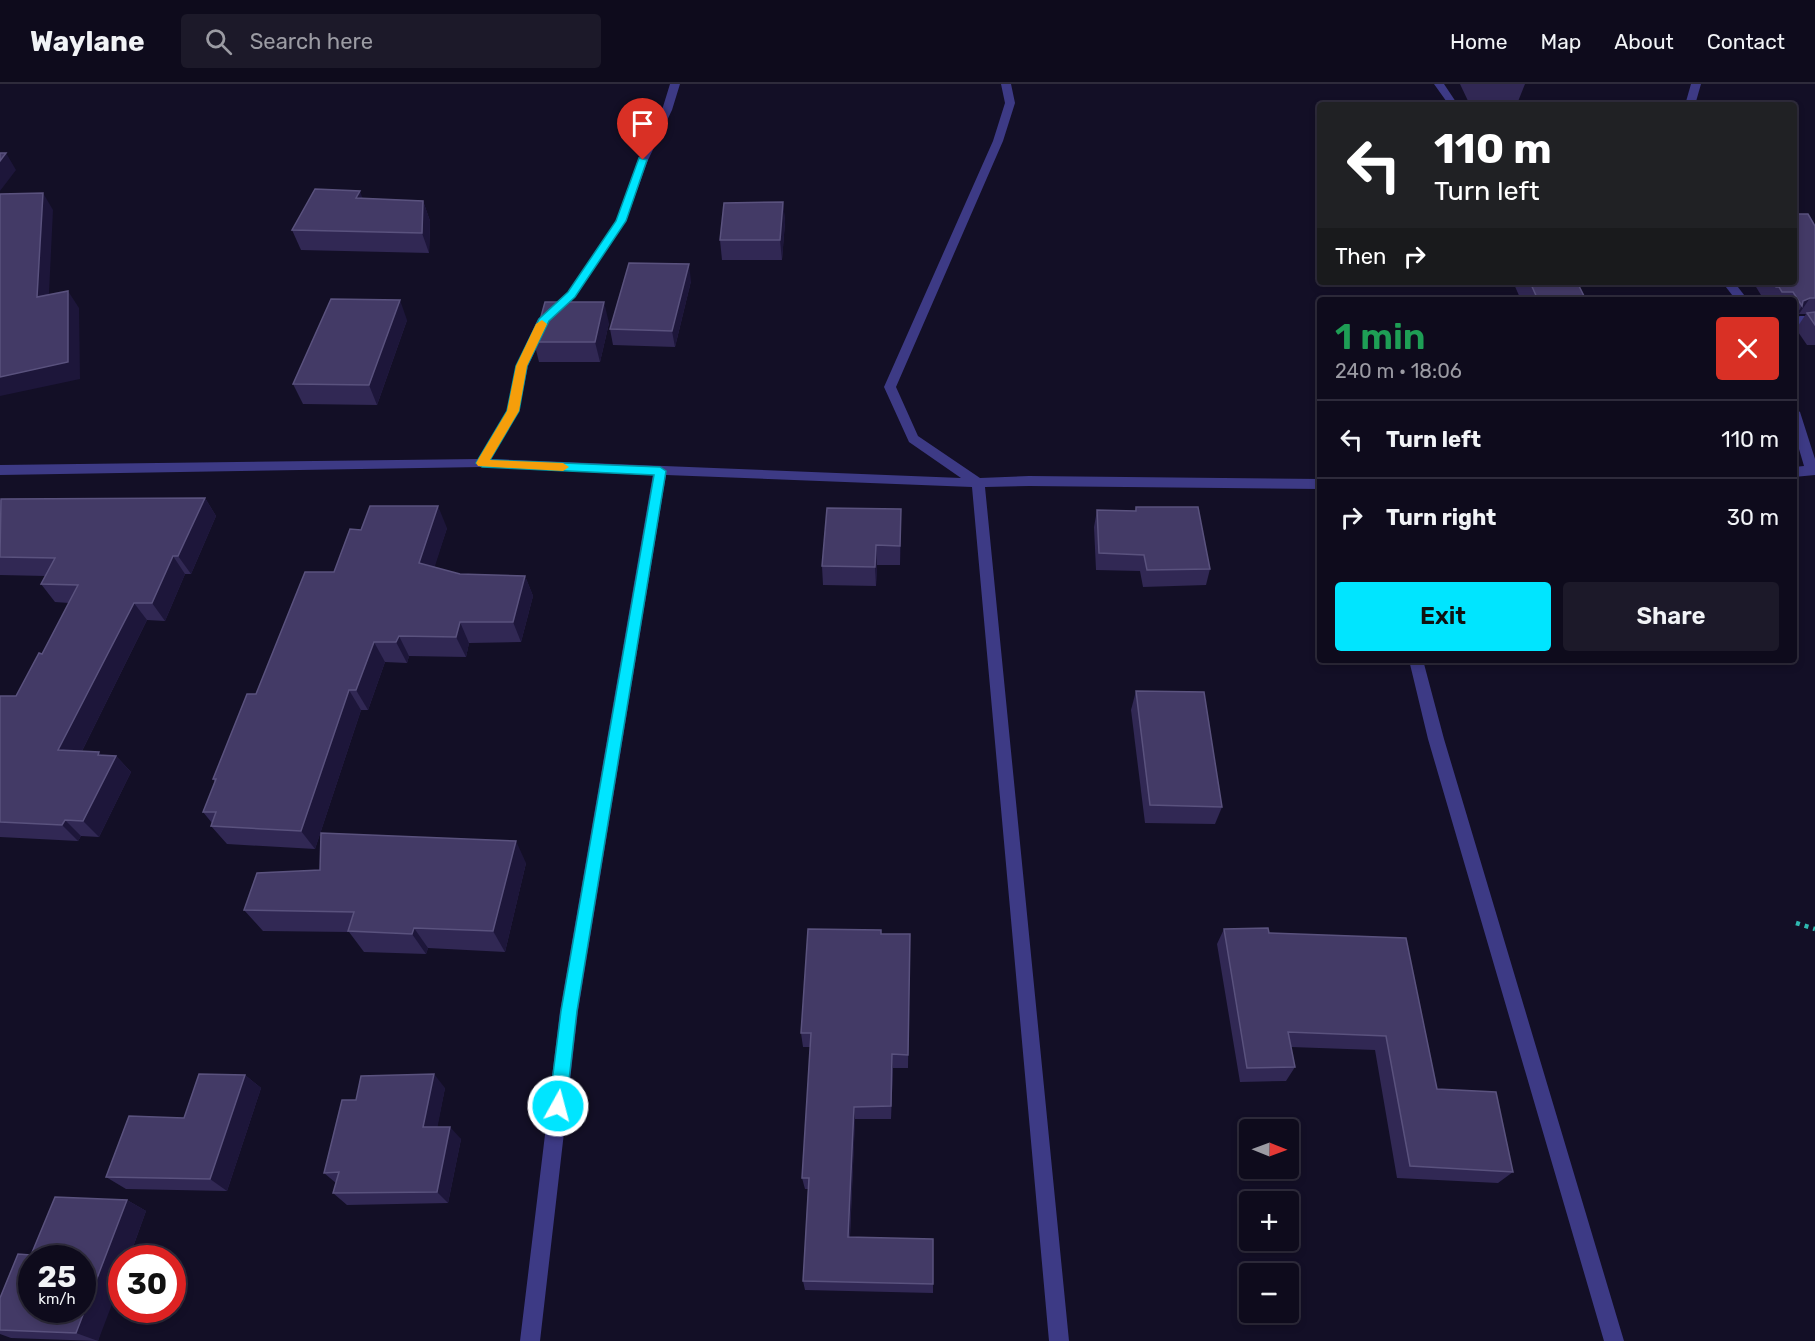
<!DOCTYPE html>
<html lang="en">
<head>
<meta charset="utf-8">
<style>
  body { margin:0; font-family:Rubik,sans-serif; background:#1c1929; color:#f1f3f6; height:100vh; display:flex; flex-direction:column; font-size:22px; white-space:nowrap }
  * { box-sizing:border-box; margin:0 }
  p { font-size:20px; color:#9b9ba3 }
  .icon { flex:none; width:33px; height:33px; fill:none; stroke:currentColor; stroke-width:2; stroke-linecap:round; stroke-linejoin:round }
  .map { position:relative; flex:1; overflow:hidden }
  .side { position:absolute; left:1317px; top:213px; width:480px; height:366px; display:flex; flex-direction:column; background:#0e0b1c; border-radius:6px; box-shadow:0 3px 9px #0003,0 0 0 2px #2e2b3b }
  .side>* { flex:none }
  .guide { position:absolute; left:1317px; top:18px; width:480px; height:183px; border-radius:6px; box-shadow:0 3px 9px #0003,0 0 0 2px #2e2b3b; background:#202124; color:#fff; overflow:hidden }
  .needle { width:39px; rotate:91deg }
  .fabs { position:absolute; left:1239px; top:1035px; display:grid; gap:12px }
  .fabs a { display:grid; place-items:center; width:60px; height:60px; border-radius:6px; background:#0e0b1c; box-shadow:0 3px 9px #0003,0 0 0 2px #2e2b3b; font-size:30px }
  .speed { position:absolute; left:18px; top:1161px; display:flex; gap:12px; font-size:30px; font-weight:700; text-align:center }
  .speed>* { display:grid; place-content:center; width:78px; height:78px; border-radius:50%; background:#0e0b1c; box-shadow:0 3px 9px #0003,0 0 0 2px #2e2b3b; line-height:1 }
  .speed small { font-size:15px; font-weight:400 }
  .speed .limit { border:9px solid #d22; background:#fff; color:#111 }
  .pin { position:absolute; display:grid; place-items:center; width:51px; height:51px; color:#fff; margin:-62px -26px; border-radius:50% 50% 50% 0; rotate:-45deg; box-shadow:0 0 6px #0007 }
  .pin .icon { rotate:45deg }
  .me { position:absolute; width:66px; margin:-33px; rotate:7deg; stroke-linejoin:round; filter:drop-shadow(0 0 4px #0008) }
  .turn { display:flex; align-items:center; gap:21px; height:126px; padding:0 18px; font-size:27px }
  .turn .icon { width:78px; height:78px; stroke-width:2.5 }
  .turn b { display:block; font-size:42px; line-height:51px }
  .then { display:flex; align-items:center; height:57px; padding:0 18px; background:#0003; gap:12px; font-size:22px }
  .round { display:grid; place-items:center; flex:none; width:63px; height:63px; border-radius:6px; background:#1c1929 }
  .headline { display:flex; align-items:center; justify-content:space-between; height:102px; padding:0 18px }
  h1 { font-size:36px; font-weight:600; line-height:45px; color:#1e9e55 }
  .action { display:flex; gap:12px; margin-top:auto; padding:12px 18px }
  .action a { flex:1; height:69px; border-radius:6px; background:#00e5ff; color:#111; font-size:24px; font-weight:600; line-height:69px; text-align:center }
  .action a+a { background:#1c1929; color:#f1f3f6 }
  ul { padding:0; list-style:none }
  li { display:flex; align-items:center; gap:18px; height:78px; padding:0 18px; border-top:2px solid #2e2b3b }
  li div { flex:1 }
  li b { display:block; font-size:22px }
  li em { font-style:normal }
  header { display:flex; align-items:center; gap:36px; box-sizing:border-box; height:84px; padding:0 30px; background:#0e0b1c; border-bottom:2px solid #2e2b3b }
  header strong { font-size:28px }
  nav { display:flex; gap:33px; margin-inline-start:auto; font-size:21px }
  .search { width:420px; height:54px; background:#1c1929; display:flex; align-items:center; gap:15px; box-sizing:border-box; padding:0 21px; border-radius:6px; color:#9b9ba3; font-size:22px }
  .map>svg:first-child { display:block }
</style>
</head>
<body>
<header>
<strong>Waylane</strong>
<div class="search"><svg class="icon" aria-label="search" viewBox="0 0 24 24"><circle cx="10" cy="10" r="6"/><path d="M15 15l6 6"/></svg>Search here</div>
<nav><a>Home</a><a>Map</a><a>About</a><a>Contact</a></nav>
</header>
<div class="map">
<svg width="1815" height="1257" viewBox="0 0 1815 1257">
  <rect width="100%" height="100%" fill="#130f26"/>
  <g fill="none" stroke-linecap="round" stroke-linejoin="round">
    <path stroke="#2fb8b0" stroke-width="4.5" stroke-dasharray="4 5" stroke-linecap="butt" d="M1796,839l19,6"/>
    <g fill="#3d3a85" fill-rule="evenodd">
      <path d="M670,0h10l-8,26 -24,50 -22,61 -50,75 -27,25 -21,45 -9,45 -28,48 470,19 -52,-36 -25,-55 109,-246 12,-38 -4,-19h10l4,19 -12,38 -107,246 22,49 62,42 49,-2 291,3v10l-291,-3 -44,1 84,854h-20l-77,-854 -306,-12 -88,536 -38,330h-20l40,-330 93,-537 -171,-7 -482,8v-10l478,-6 29,-48 9,-45 22,-47 30,-27 48,-71 22,-61 24,-50z"/>
      <path d="M1434,0h10l12,18 6,3h-13z"/>
      <path d="M1691,0h10l-6,21h-10z"/>
      <path d="M1722,198h12l14,18h-12z"/>
      <path d="M1800,232h15v8h-13l-8,3v-9z"/>
      <path d="M1794,324l6,4 15,47v16l-21,2v-10l10,-1 -10,-34z"/>
      <path d="M1409,576h14l21,79 180,602h-20l-176,-602z"/>
    </g>
  </g>
  <g fill="#312854">
    <path d="M1460,0h65l-8,20 -48,-1z"/>
    <path d="M363,114l60,3 7,20 -1,32 -128,-3 -9,-20z"/>
    <path d="M783,118l2,20 -3,38h-60l-2,-20z"/>
    <path d="M1815,142v119h-8l-11,-16 10,-15h-7l-3,1 -2,3v-18h-30l-11,-18h41z"/>
    <path d="M691,197l-16,66 -62,-2 -3,-16z"/>
    <path d="M1513,198h64l9,18h-65z"/>
    <path d="M407,236l-30,85 -74,-1 -10,-20z"/>
    <path d="M609,239l-9,39h-61l-5,-20z"/>
    <path d="M205,414l11,18 -25,58h-6l-20,47 -18,-1 -65,131 20,4 14,1 15,16 -32,65 -18,-1 -3,5 -78,-4v-141h16l26,-42 27,-51 -14,-1 -14,-18 5,-8 -46,-1v-75z"/>
    <path d="M1136,423l74,62 -4,16 -63,2 -3,-16 -44,-1 -2,-43 3,-17 38,1z"/>
    <path d="M901,425l-1,56h-23l-1,21 -53,-1 -1,-19z"/>
    <path d="M447,444l-13,39 26,7 65,2 8,20 -12,46 -52,1 -3,14 -57,-1 -2,7 -22,-1 -17,48h-7l-46,139 -88,-5 -16,-18 1,-3 -9,-11 12,-30 -2,-3 43,-85 105,-164z"/>
    <path d="M1136,607l86,116 -7,17 -70,-1 -14,-113z"/>
    <path d="M526,779l-21,89 -77,-4 -2,6 -62,-2 -15,-20 -86,-1 -19,-21z"/>
    <path d="M1224,845l45,4 137,5 31,151 76,83 -15,11 -101,-5 -22,-128 -84,-3 4,20 -9,14 -46,1 -23,-138z"/>
    <path d="M881,850h29l-2,134h-15l-2,51h-36l-5,118 83,47v9l-128,-3 -2,-9 5,-92h-3l-3,-11 9,-131h-8l-2,-14z"/>
    <path d="M245,991l16,13 -34,103 -101,-2 -20,-12 78,-59z"/>
    <path d="M445,1004l-8,39 24,12 -13,64 -101,2 -14,-12 3,-10 -12,-10 32,-73z"/>
    <path d="M127,1116l19,11 -17,47h-7l-24,83 -87,-3 -11,-4v-36z"/>
  </g>
  <g fill="#1d163a">
    <path d="M6,69l10,17 -16,21v-30z"/>
    <path d="M360,107l7,20 -11,-13z"/>
    <path d="M43,109l10,17 -5,104 -11,-17z"/>
    <path d="M423,117l7,20 -1,32 -7,-20z"/>
    <path d="M783,118l2,20 -3,38 -2,-20z"/>
    <path d="M689,180l2,17 -16,66 -3,-16z"/>
    <path d="M68,207l11,17 1,71 -80,17v-19z"/>
    <path d="M1810,214l-11,16 -3,1 6,-9 1,-5z"/>
    <path d="M400,216l7,20 -30,85 -8,-20z"/>
    <path d="M604,218l5,21 -9,39 -5,-20z"/>
    <path d="M205,414l11,18 -25,58 -13,-18z"/>
    <path d="M438,422l9,22 -18,57 -10,-22z"/>
    <path d="M901,425v20l-1,36v-19z"/>
    <path d="M876,461l1,20 -1,21 -1,-19z"/>
    <path d="M173,472l12,18 -20,47 -13,-18z"/>
    <path d="M525,492l8,20 -12,46 -8,-20z"/>
    <path d="M134,519l13,17 -73,147 -16,-17z"/>
    <path d="M460,538l9,21 -3,14 -10,-20z"/>
    <path d="M399,552l10,20 -2,7 -11,-21z"/>
    <path d="M374,558l11,20 -17,48 -12,-20z"/>
    <path d="M349,606l12,20 -46,139 -14,-18z"/>
    <path d="M99,668l12,14 5,-10 15,16 -32,65 -16,-16z"/>
    <path d="M65,736l16,16 -3,5 -16,-16z"/>
    <path d="M516,757l10,22 -21,89 -12,-21z"/>
    <path d="M414,844l14,20 -2,6 -14,-20z"/>
    <path d="M892,970l1,14 -2,51v-13z"/>
    <path d="M434,990l11,14 -10,52 -12,-13z"/>
    <path d="M245,991l16,13 -34,103 -17,-12z"/>
    <path d="M854,1023l1,12 -6,128 -1,-10z"/>
    <path d="M450,1043l11,12 -13,64 -11,-11z"/>
    <path d="M127,1116l19,11 -17,47h-7v20l-24,63 -22,-8z"/>
  </g>
  <g fill="#433a66" stroke="#5a527e" stroke-width="1.5" fill-rule="evenodd">
    <path d="M0,69h6l-6,8z"/>
    <path d="M315,105l45,2 -4,7 67,3 -1,32 -130,-3z"/>
    <path d="M43,109l-6,104 31,-6v71l-68,15v-183z"/>
    <path d="M783,118l-3,38h-60l4,-37z"/>
    <path d="M1794,130h14l7,12v72h-5l-7,3 -1,5 -9,-14h-11l-3,-5h-3l-3,-5h21z"/>
    <path d="M629,179l60,1 -17,67 -62,-2z"/>
    <path d="M1530,198h47l9,18h-48z"/>
    <path d="M331,215l69,1 -31,85 -76,-1z"/>
    <path d="M545,218h59l-9,40h-61z"/>
    <path d="M1815,228v13l-8,-12z"/>
    <path d="M205,414l-27,58h-5l-21,47h-18l-76,147 41,2 -1,3 18,1 -33,65 -18,-1 -3,5 -62,-3v-126h16l23,-43 3,1 36,-69 -37,-1 14,-26 -55,-1 1,-58z"/>
    <path d="M370,422h68l-19,57 41,11 65,2 -12,46h-53l-4,15 -57,-1 -3,6h-22l-18,48h-7l-48,141 -90,-5 5,-14h-13l13,-33h-3l34,-85h9l49,-122h29l16,-43 11,1z"/>
    <path d="M1136,423h62l12,62 -63,1 -3,-15 -45,-2 -2,-43 39,1z"/>
    <path d="M827,424l74,1 -1,37 -24,-1 -1,22 -53,-1z"/>
    <path d="M1136,607l68,1 18,115 -72,-2z"/>
    <path d="M321,749l195,8 -23,90 -79,-3 -2,6 -64,-3 6,-19 -110,-2 13,-37 63,-3z"/>
    <path d="M1268,844l1,5 137,5 31,151 59,3 17,80 -103,-6 -24,-130 -98,-4 7,35 -48,1 -23,-139z"/>
    <path d="M808,845l73,1v4h29l-2,121 -16,-1 -1,52 -37,1 -6,130 85,2v45l-130,-3 6,-103h-7l9,-145h-10z"/>
    <path d="M199,990l46,1 -35,104 -104,-2 23,-61 55,2z"/>
    <path d="M434,990l-11,53h27l-13,65 -104,1 6,-21 -15,1 18,-73h14l5,-24z"/>
    <path d="M55,1113l72,3 -51,133 -76,-3v-32l18,-44 13,1zM32,1174h50v52h-50z"/>
  </g>
  <path fill="#00e5ff" stroke="#0095a6" stroke-width="1.5" d="M639,74l8,2 -21,61 -51,76 -26,24 -22,45 -8,45 -29,49 170,7 6,4 -89,540 -11,95 -3,5 -5,3 -6,-3 -3,-5 12,-95 93,-536 -172,-8 -6,-4 31,-52 9,-45 23,-47 29,-27 48,-71z"/>
  <path fill="#f59e0b" d="M542,236l5,4 -20,42 -8,45 -29,49 73,3 6,4 -6,4 -85,-5 -2,-3 31,-52 9,-45 20,-42z"/>
</svg>
<div class="fabs">
<a><svg class="needle" viewBox="-14 -14 28 28"><path d="M0-13l5 13h-10z" fill="#e53935"/><path d="M0 13l5-13h-10z" fill="#9b9ba3"/></svg></a>
<a>+</a>
<a>−</a>
</div>
<div class="speed"><div>25<small>km/h</small></div><div class="limit">30</div></div>
<div class="pin" style="left:643px;top:76px;background:#d93025"><svg class="icon" aria-label="arrive" viewBox="0 0 24 24"><path d="M6 21V4h12l-3 4 3 4H6"/></svg></div>
<svg class="me" style="left:558px;top:1022px" viewBox="-20 -20 40 40"><circle r="17" fill="#00e5ff" stroke="#fff" stroke-width="3"/><path d="M0-11L8 9 0 5-8 9z" fill="#fff"/></svg>
<div class="guide">
<div class="turn"><svg class="icon" aria-label="left" viewBox="0 0 24 24"><path d="M17 20v-9H6M10 6l-5 5 5 5"/></svg><div><b>110 m</b>Turn left</div></div>
<div class="then">Then<svg class="icon" aria-label="right" viewBox="0 0 24 24"><path d="M7 20v-9h11M14 6l5 5-5 5"/></svg></div>
</div>
<section class="side">
<div class="headline"><div><h1>1 min</h1><p>240 m · 18:06</p></div><a class="round" style="background:#d93025;color:#fff"><svg class="icon" aria-label="close" viewBox="0 0 24 24"><path d="M6 6l12 12M18 6L6 18"/></svg></a></div>
<ul>
<li><svg class="icon" aria-label="left" viewBox="0 0 24 24"><path d="M17 20v-9H6M10 6l-5 5 5 5"/></svg><div><b>Turn left</b></div><em>110 m</em></li>
<li><svg class="icon" aria-label="right" viewBox="0 0 24 24"><path d="M7 20v-9h11M14 6l5 5-5 5"/></svg><div><b>Turn right</b></div><em>30 m</em></li>
</ul>
<div class="action"><a>Exit</a><a>Share</a></div>
</section>
</div>
</body>
</html>
